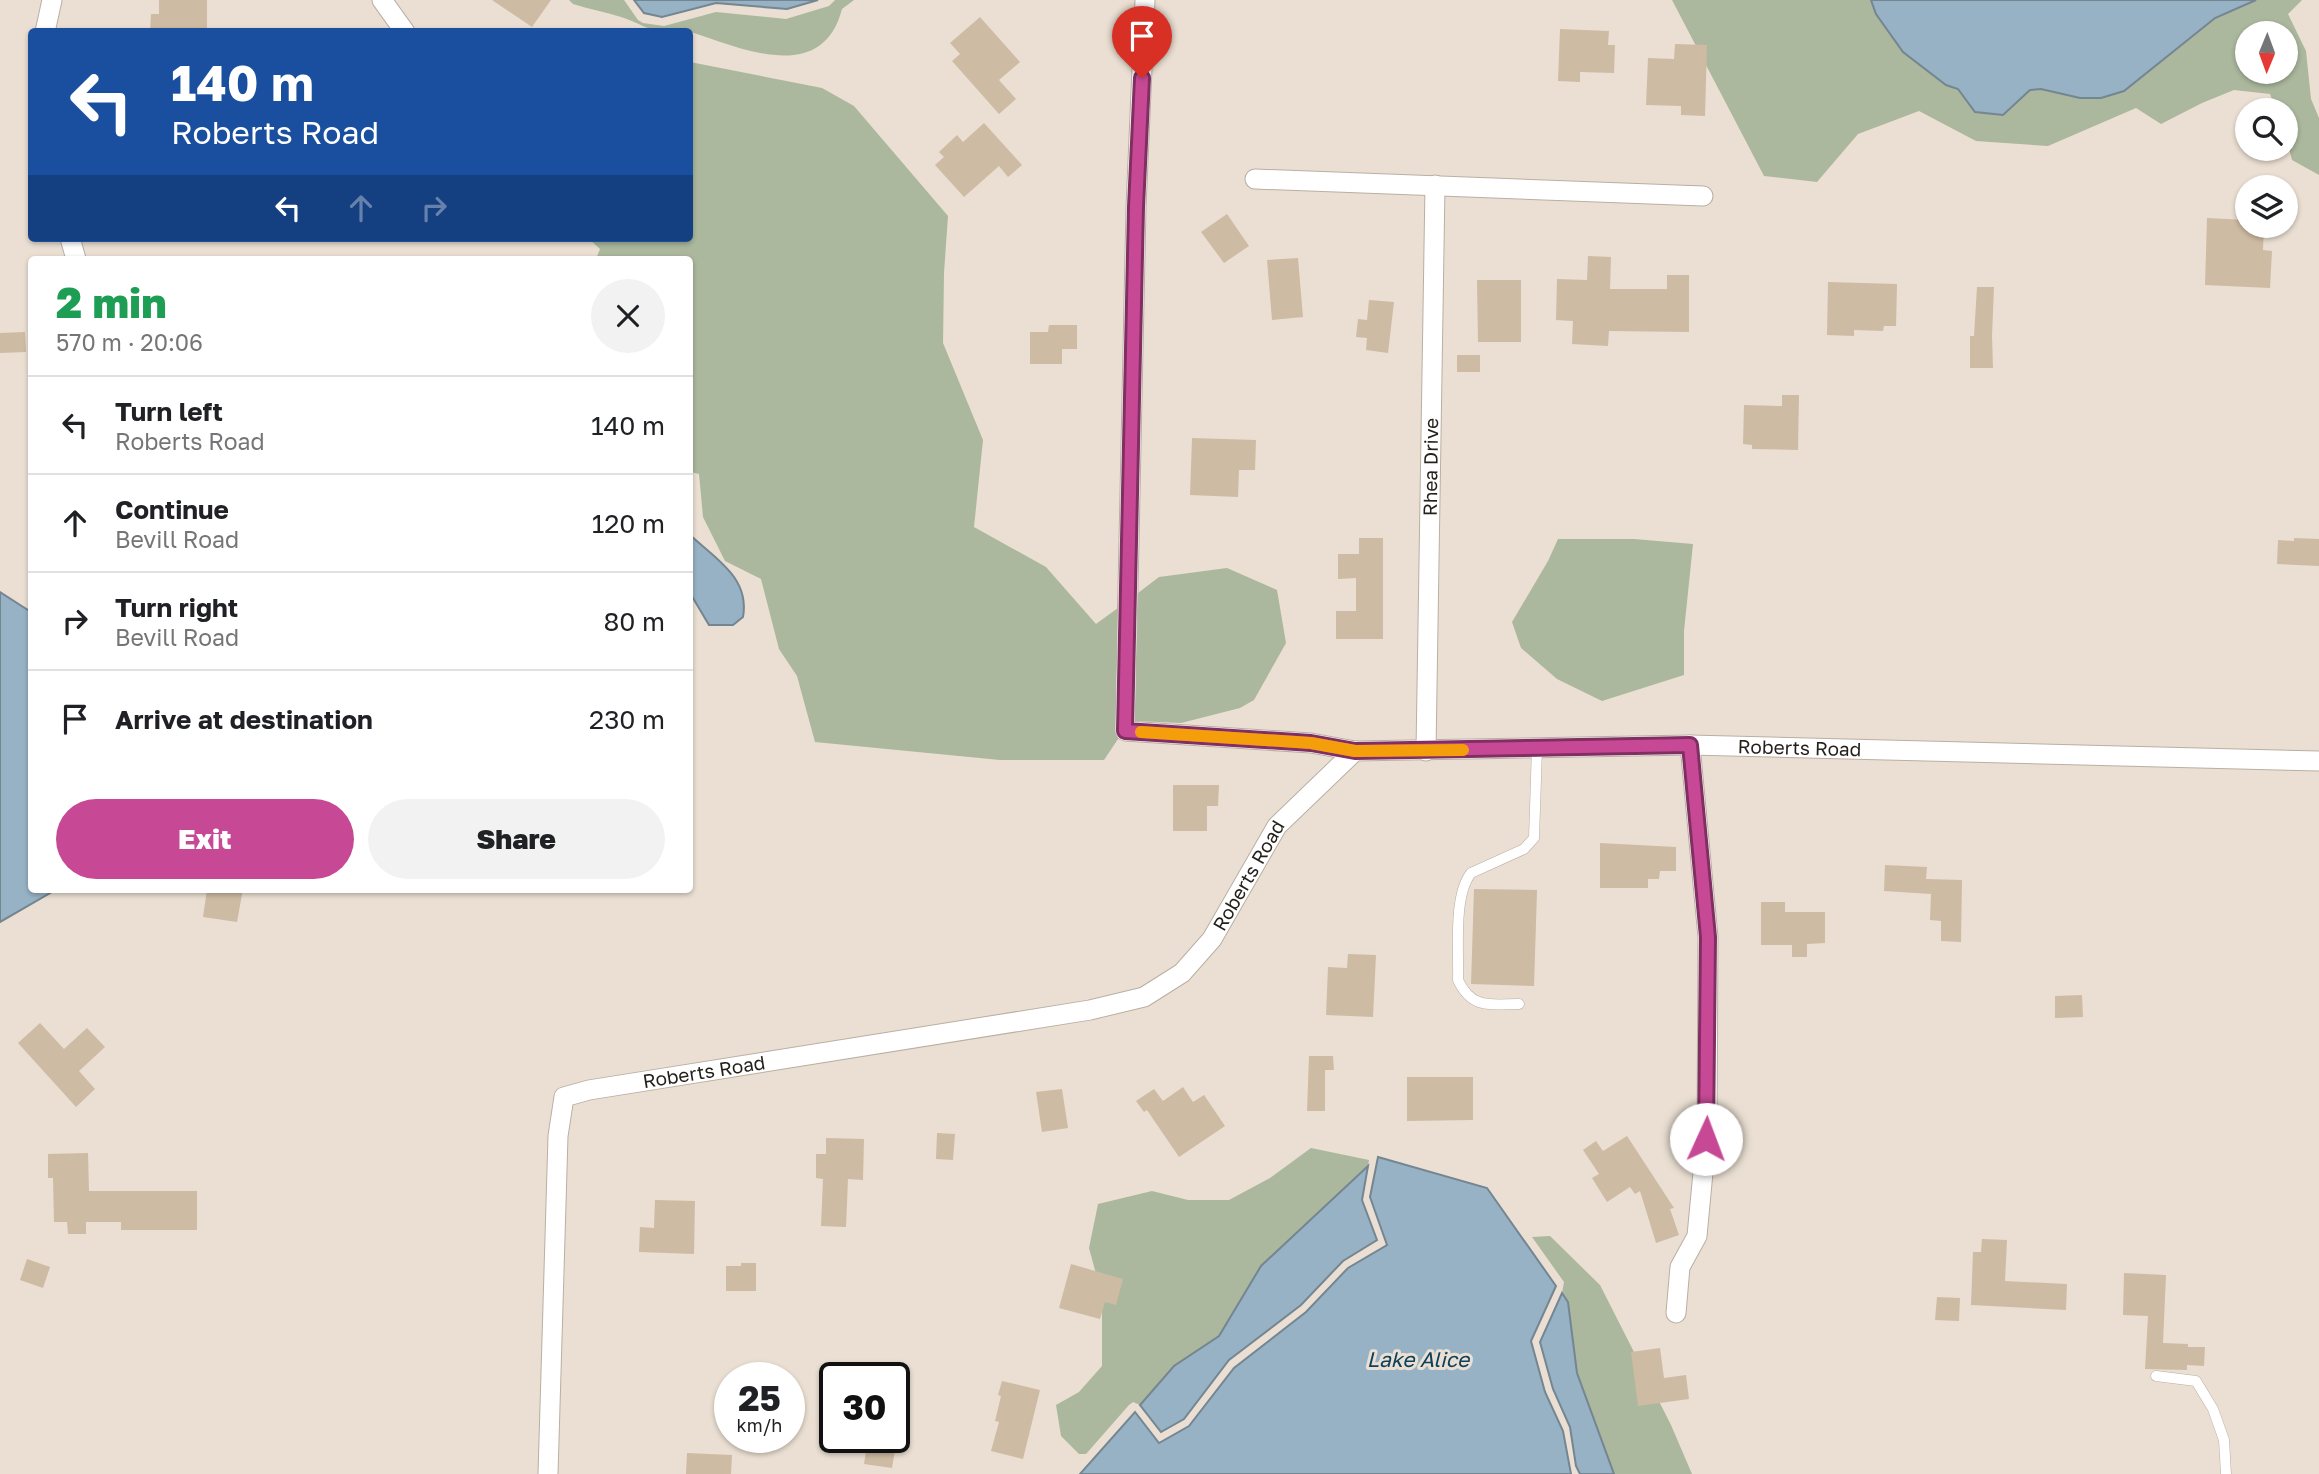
<!DOCTYPE html>
<html lang="en">
<head>
<meta charset="utf-8">
<style>
  body { margin:0; font-family:"Golos Text",sans-serif; background:#f2f2f2; color:#202124; height:100vh; display:flex; flex-direction:column; font-size:26px; white-space:nowrap }
  * { box-sizing:border-box; margin:0 }
  p { font-size:23px; color:#757577 }
  .icon { flex:none; width:38px; height:38px; fill:none; stroke:currentColor; stroke-width:2; stroke-linecap:round; stroke-linejoin:round }
  .map { position:relative; flex:1; overflow:hidden }
  .side { position:absolute; left:28px; top:256px; width:665px; height:637px; display:flex; flex-direction:column; background:#fff; border-radius:7px; box-shadow:0 2px 5px #0004 }
  .side>* { flex:none }
  .top-card { position:absolute; left:28px; top:28px; width:665px; height:214px; border-radius:7px; box-shadow:0 2px 5px #0004; background:#1a4fa0; color:#fff; overflow:hidden }
  .needle { width:46px; rotate:181deg }
  .buttons { position:absolute; left:2235px; top:21px; display:grid; gap:14px }
  .buttons a { display:grid; place-items:center; width:63px; height:63px; border-radius:50%; background:#fff; box-shadow:0 2px 5px #0004; font-size:35px }
  .speed { position:absolute; left:714px; top:1362px; display:flex; gap:14px; font-size:35px; font-weight:700; text-align:center }
  .speed>* { display:grid; place-content:center; width:91px; height:91px; border-radius:50%; background:#fff; box-shadow:0 2px 5px #0004; line-height:1 }
  .speed small { font-size:18px; font-weight:400 }
  .speed .limit { border:4px solid #111; border-radius:10px; background:#fff; color:#111 }
  .pin { position:absolute; display:grid; place-items:center; width:60px; height:60px; color:#fff; margin:-72px -30px; border-radius:50% 50% 50% 0; rotate:-45deg; box-shadow:0 0 7px #0007 }
  .pin .icon { rotate:45deg }
  .me { position:absolute; width:77px; margin:-38px; rotate:2deg; stroke-linejoin:round; filter:drop-shadow(0 0 5px #0008) }
  .turn { display:flex; align-items:center; gap:24px; height:147px; padding:0 28px; font-size:32px }
  .turn .icon { width:91px; height:91px; stroke-width:2.5 }
  .turn b { display:block; font-size:49px; line-height:60px }
  .lanes { display:flex; align-items:center; height:66px; padding:0 28px; background:#0003; justify-content:center; gap:35px; direction:ltr }
  .lanes .off { opacity:.35 }
  .round { display:grid; place-items:center; flex:none; width:74px; height:74px; border-radius:37px; background:#f2f2f2 }
  .headline { display:flex; align-items:center; justify-content:space-between; height:119px; padding:0 28px }
  h1 { font-size:42px; font-weight:800; line-height:52px; color:#1e9e55 }
  .button { display:flex; gap:14px; margin-top:auto; padding:14px 28px }
  .button a { flex:1; height:80px; border-radius:42px; background:#c74996; color:#fff; font-size:28px; font-weight:800; line-height:80px; text-align:center }
  .button a+a { background:#f2f2f2; color:#202124 }
  ul { padding:0; list-style:none }
  li { display:flex; align-items:center; gap:21px; height:98px; padding:0 28px; border-top:2px solid #e0e0e0 }
  li div { flex:1 }
  li b { display:block; font-size:26px }
  li em { font-style:normal }
  .map>svg:first-child { display:block }
</style>
</head>
<body>
<div class="map">
<svg width="2319" height="1474" viewBox="0 0 2319 1474">
  <rect width="100%" height="100%" fill="#eadfd2"/>
  <g fill="#abb89d" fill-rule="evenodd">
    <path d="M569,0h55l14,20 5,3 21,3 52,-14 70,7 43,-13 6,-6h19l-12,9c-21,81 -110,35 -163,19 -23,10 -37,-5 -58,-11 -16,-5 -32,-8 -48,-13z"/>
    <path d="M1672,0h199l5,14 14,21 56,50 12,4 17,23 51,-17 4,-5 11,-1 39,9h21l23,-7 91,-73 41,-18h46l-14,14 18,37 5,48 8,19v57l-27,-15 -6,-23v-27h-10l-6,-16 -36,-4 -32,13 -41,21 -25,-16 -88,38 -72,-5 -57,-30 -61,23 -41,48 -53,-6zM2247,33h39v39h-39z"/>
    <path d="M690,62l132,26 32,18 94,110 -4,57 -1,70 40,97 -9,87 72,40 50,57 22,-16 4,130 -4,1 -14,21h-104l-185,-18 -18,-66 -18,-27 -18,-70 -36,-18 -22,-44 -4,-43 -9,-2v-213h-94l4,-10 -12,-11h102z"/>
    <path d="M1558,539h76l59,5 -9,87v44l-82,26 -45,-22 -36,-31 -9,-26 36,-61z"/>
    <path d="M1227,568l50,22 9,53 -32,57 -14,8 -59,15 -46,-2 3,-128 21,-16z"/>
    <path d="M1311,1148l58,12 -1,6 -107,100 -42,70 -45,30 -34,39 -7,-3 -4,3 -43,49h-7l-18,-18 -5,-31 23,-13 23,-26v-70l-13,-48 9,-44 54,-13 36,9h41l41,-22z"/>
    <path d="M1550,1236l50,49 71,140 21,49h-78l-37,-101 -9,-71 -6,-9 2,-11 -32,-45z"/>
  </g>
  <g fill="#97b2c4" stroke="#748691" stroke-width="2">
    <path d="M634,0h184l-31,9 -71,-6 -54,14 -18,-4z"/>
    <path d="M1871,0h385l-41,18 -91,73 -23,7h-21l-39,-9 -11,1 -27,25 -28,-3 -17,-23 -12,-4 -43,-33 -27,-38z"/>
    <path d="M690,535c26,24 60,43 53,82l-10,8h-24l-19,-32z"/>
    <path d="M0,592l31,20 1,277h25l-57,33z"/>
    <path d="M1378,1157l109,31 69,98 -25,55 14,51 18,39 8,43h-491l55,-62 24,31 30,-17 45,-58 72,-56 42,-44 39,-23 -17,-48z"/>
    <path d="M1368,1166l-6,34 15,40 -34,21 -42,44 -72,55 -45,59 -23,13 -21,-27 34,-39 45,-30 42,-70z"/>
    <path d="M1562,1293l6,9 9,71 37,101h-34l-4,-8 -6,-39 -17,-38 -13,-47z"/>
  </g>
  <g fill="#cebba3">
    <path d="M159,0h48v32h-57l1,-18h8z"/>
    <path d="M492,0h59l-19,27z"/>
    <path d="M980,17l40,45 -21,18 17,19 -17,15 -47,-53 8,-7 -10,-11z"/>
    <path d="M1560,29l49,2 -1,14h7l-1,28 -34,-1v10l-22,-1z"/>
    <path d="M1675,44l32,1 -2,71 -24,-1v-9l-35,-1 2,-47 26,1z"/>
    <path d="M984,123l38,42 -14,12 -9,-11 -35,31 -29,-32 9,-8 -5,-5 18,-17 6,7z"/>
    <path d="M1227,214l22,32 -25,17 -23,-31z"/>
    <path d="M2207,218l40,2v6h17l-1,24 9,1 -2,37 -65,-3z"/>
    <path d="M1588,256l23,1 -1,32h57v-14h22v57l-80,-1 -1,15 -36,-2 1,-23 -17,-1 1,-41 30,1z"/>
    <path d="M1298,258l5,59 -31,3 -5,-60z"/>
    <path d="M1477,280h44v62h-43z"/>
    <path d="M1828,282l69,2 -1,42h-12l-1,5 -29,-1v6l-27,-1z"/>
    <path d="M1977,287h17l-2,49 1,32h-23v-32h4z"/>
    <path d="M1369,300l25,2 -6,51 -22,-3 1,-12 -11,-1 2,-18 9,1z"/>
    <path d="M1049,325h28v24h-15v15h-32v-32h18z"/>
    <path d="M25,332l1,20 -26,1v-20z"/>
    <rect x="1457" y="355" width="23" height="17"/>
    <path d="M1782,395h17l-1,55 -46,-1v-4l-9,-1 1,-39 38,1z"/>
    <path d="M1192,438l64,2 -1,30h-16l-1,27 -48,-2z"/>
    <path d="M1359,538h24v101h-47v-28h20v-33l-18,1v-25h21z"/>
    <path d="M2294,538l25,1v27l-42,-2 1,-24 16,1z"/>
    <path d="M1173,785h46l-1,21h-11v25h-34z"/>
    <path d="M1600,843l76,4v24h-16l-1,8h-11v9h-48z"/>
    <path d="M1885,865l42,2 -1,12 36,1 -1,62 -20,-1v-20l-11,-1 1,-26 -47,-3z"/>
    <path d="M207,889h36l-6,33 -34,-5z"/>
    <path d="M1474,889l63,1 -3,96 -63,-2z"/>
    <path d="M1761,902h24v10h40v31l-18,1v13h-15v-12h-31z"/>
    <path d="M1348,954l28,1 -3,62 -47,-2 2,-48 19,1z"/>
    <path d="M2082,995l1,22 -28,1v-22z"/>
    <path d="M40,1023l24,26 23,-21 18,19 -26,24 16,18 -19,18 -58,-64z"/>
    <path d="M1309,1056h24l1,14h-9v41h-18z"/>
    <path d="M1407,1077h66v43l-66,1z"/>
    <path d="M1183,1087l10,15 11,-7 21,31 -46,31 -32,-47 -3,2 -8,-11 18,-12 9,12z"/>
    <path d="M1062,1089l6,39 -26,4 -6,-40z"/>
    <path d="M937,1133l18,1 -2,26 -17,-1z"/>
    <path d="M1627,1136l47,72 -4,1 9,26 -23,8 -16,-52 -5,3 -5,-7 -23,15 -15,-24 7,-4 -16,-24 13,-9 7,10z"/>
    <path d="M826,1138l38,1 -1,41 -15,-1 -2,48 -25,-1 2,-47 -7,-1v-24h10z"/>
    <path d="M88,1153l1,38h108v39h-76v-8h-35v12h-18l-1,-12h-13l-1,-44h-5v-24z"/>
    <path d="M655,1200l40,1 -1,53 -55,-2 1,-25 14,1z"/>
    <path d="M1982,1239l25,1 -2,41 62,3 -1,26 -95,-5 2,-53h8z"/>
    <path d="M27,1259l23,8 -7,21 -23,-8z"/>
    <path d="M741,1263h15v28h-30v-25h15z"/>
    <path d="M1071,1264l52,15 -7,26 -11,-3 -5,17 -41,-11z"/>
    <path d="M2124,1273l42,2 -3,68 25,1v3h17l-1,19 -17,-1v5l-42,-1 3,-53 -25,-1z"/>
    <path d="M1937,1297l23,1 -1,23 -24,-1z"/>
    <path d="M1660,1348l4,30 22,-3 3,24 -51,7 -7,-54z"/>
    <path d="M1002,1381l38,9 -17,69 -32,-8 8,-29 -4,-1 6,-25 -3,-1z"/>
    <path d="M868,1439l28,5 -4,24 -28,-4z"/>
    <path d="M687,1453l45,2 -1,19h-45z"/>
  </g>
  <g fill="none" stroke-linecap="round" stroke-linejoin="round">
    <g stroke="#b9afa3" stroke-width="11">
      <g id="service">
        <path d="M1519,1004c-28,0 -47,6 -61,-24 1,-29 -5,-84 13,-107l53,-24 10,-11 3,-90"/>
        <path d="M2156,1376l40,5 17,28 11,31 2,34"/>
      </g>
    </g>
    <g stroke="#b9afa3" stroke-width="21">
      <g id="minor">
        <path d="M382,0l23,32"/>
        <path d="M1145,0l-9,207 -11,524 186,12 44,8"/>
        <path d="M45,32l7,-32"/>
        <path d="M1255,179l448,17"/>
        <path d="M70,238l6,21"/>
        <path id="s1" d="M1426,751l9,-566"/>
        <path d="M1676,1313l4,-46 17,-31 10,-106 1,-193 -18,-192"/>
        <path id="s2" d="M548,1474l10,-338 6,-39 25,-7 501,-80 54,-13 38,-24 30,-34 65,-113 78,-75 335,-6 629,16"/>
      </g>
    </g>
    <use href="#service" stroke="#fff" stroke-width="10"/>
    <use href="#minor" stroke="#fff" stroke-width="19"/>
  </g>
  <g fill="none" stroke-linecap="round" stroke-linejoin="round">
    <g stroke="#812f62" stroke-width="18">
      <path id="route" d="M1142,78l-6,129 -11,524 186,12 44,8 335,-6 18,192 -2,202"/>
    </g>
    <use href="#route" stroke="#c74996" stroke-width="12"/>
    <path stroke="#f59e0b" stroke-width="12" d="M1141,732l170,11 44,8 108,-1"/>
  </g>
  <g text-anchor="middle" stroke-width="6" stroke-linejoin="round" paint-order="stroke">
    <g font-size="19" fill="#231f1a" stroke="#eadfd2">
      <text dy="7" stroke="none"><textPath href="#s1" startOffset="284">Rhea Drive</textPath></text>
      <text dy="7" stroke="none"><textPath href="#s2" startOffset="1740">Roberts Road</textPath></text>
      <text dy="7" stroke="none"><textPath href="#s2" startOffset="1130">Roberts Road</textPath></text>
      <text dy="7" stroke="none"><textPath href="#s2" startOffset="520">Roberts Road</textPath></text>
    </g>
    <g font-size="21" font-style="italic" fill="#0d415c" stroke="#eadfd2">
      <text x="1418" y="1367">Lake Alice</text>
    </g>
  </g>
</svg>
<div class="buttons">
<a><svg class="needle" viewBox="-14 -14 28 28"><path d="M0-13l5 13h-10z" fill="#e53935"/><path d="M0 13l5-13h-10z" fill="#757577"/></svg></a>
<a><svg class="icon" aria-label="search" viewBox="0 0 24 24"><circle cx="10" cy="10" r="6"/><path d="M15 15l6 6"/></svg></a>
<a><svg class="icon" aria-label="layers" viewBox="0 0 24 24"><path d="M12 4l9 5-9 5-9-5zM3 14l9 5 9-5"/></svg></a>
</div>
<div class="speed"><div>25<small>km/h</small></div><div class="limit">30</div></div>
<div class="pin" style="left:1142px;top:78px;background:#d93025"><svg class="icon" aria-label="arrive" viewBox="0 0 24 24"><path d="M6 21V4h12l-3 4 3 4H6"/></svg></div>
<svg class="me" style="left:1706px;top:1139px" viewBox="-20 -20 40 40"><circle r="19" fill="#fff"/><path d="M0-13L10 11 0 6-10 11z" fill="#c74996"/></svg>
<div class="top-card">
<div class="turn"><svg class="icon" aria-label="left" viewBox="0 0 24 24"><path d="M17 20v-9H6M10 6l-5 5 5 5"/></svg><div><b>140 m</b>Roberts Road</div></div>
<div class="lanes"><svg class="icon" aria-label="left" viewBox="0 0 24 24"><path d="M17 20v-9H6M10 6l-5 5 5 5"/></svg><svg class="icon off" aria-label="ahead" viewBox="0 0 24 24"><path d="M12 20V5M6 11l6-6 6 6"/></svg><svg class="icon off" aria-label="right" viewBox="0 0 24 24"><path d="M7 20v-9h11M14 6l5 5-5 5"/></svg></div>
</div>
<section class="side">
<div class="headline"><div><h1>2 min</h1><p>570 m · 20:06</p></div><a class="round"><svg class="icon" aria-label="close" viewBox="0 0 24 24"><path d="M6 6l12 12M18 6L6 18"/></svg></a></div>
<ul>
<li><svg class="icon" aria-label="left" viewBox="0 0 24 24"><path d="M17 20v-9H6M10 6l-5 5 5 5"/></svg><div><b>Turn left</b><p>Roberts Road</p></div><em>140 m</em></li>
<li><svg class="icon" aria-label="ahead" viewBox="0 0 24 24"><path d="M12 20V5M6 11l6-6 6 6"/></svg><div><b>Continue</b><p>Bevill Road</p></div><em>120 m</em></li>
<li><svg class="icon" aria-label="right" viewBox="0 0 24 24"><path d="M7 20v-9h11M14 6l5 5-5 5"/></svg><div><b>Turn right</b><p>Bevill Road</p></div><em>80 m</em></li>
<li><svg class="icon" aria-label="arrive" viewBox="0 0 24 24"><path d="M6 21V4h12l-3 4 3 4H6"/></svg><div><b>Arrive at destination</b></div><em>230 m</em></li>
</ul>
<div class="button"><a>Exit</a><a>Share</a></div>
</section>
</div>
</body>
</html>
